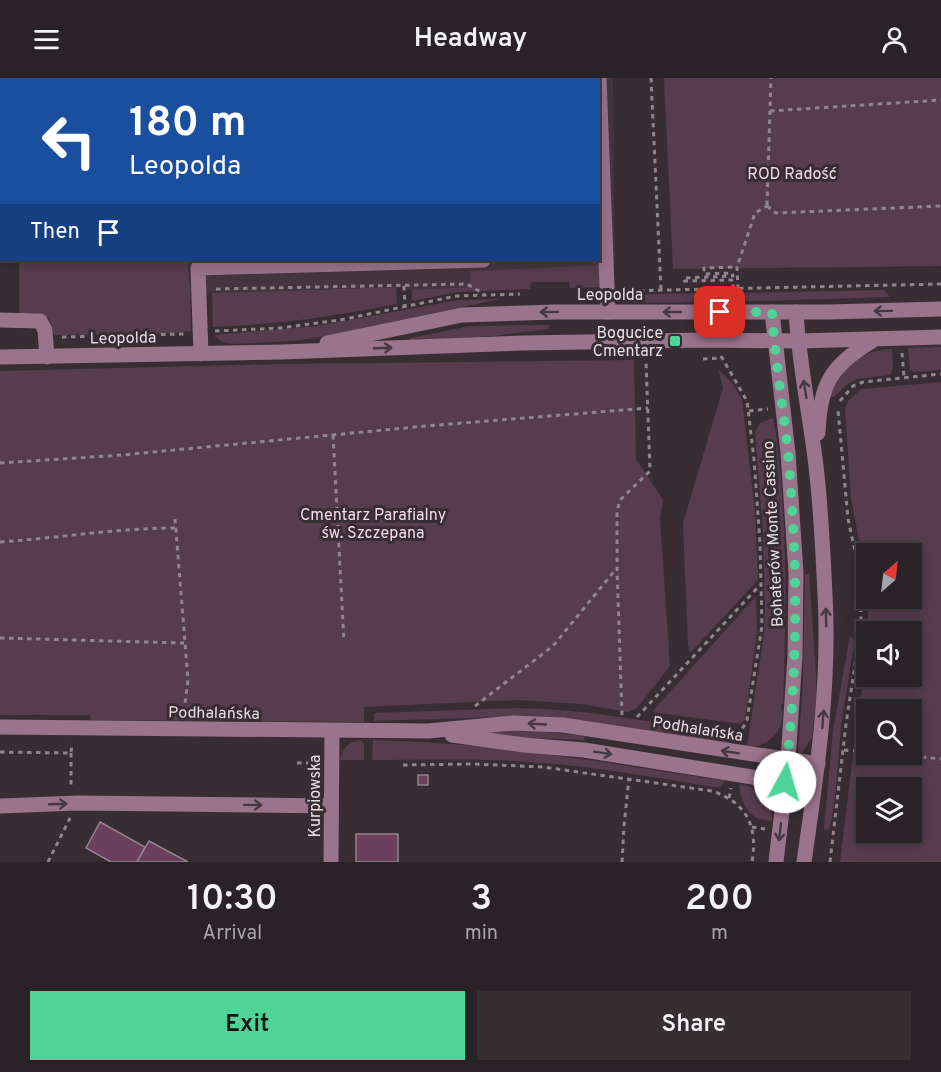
<!DOCTYPE html>
<html lang="en">
<head>
<meta charset="utf-8">
<style>
  body { margin:0; font-family:Overpass,sans-serif; background:#352f32; color:#f1f3f6; height:100vh; display:flex; flex-direction:column; font-size:22px; white-space:nowrap }
  * { box-sizing:border-box; margin:0 }
  p { font-size:20px; color:#a5a4a7 }
  .icon { flex:none; width:33px; height:33px; fill:none; stroke:currentColor; stroke-width:2; stroke-linecap:round; stroke-linejoin:round }
  .map { position:relative; height:784px; overflow:hidden }
  .sheet { display:flex; flex-direction:column; background:#292226; flex:1 }
  .sheet>* { flex:none }
  .hud { position:absolute; left:0px; top:0px; width:600px; height:183px; box-shadow:0 3px 15px #0003,0 0 0 2px #453f43; background:#1a4fa0; color:#fff; overflow:hidden }
  .needle { width:39px; rotate:28deg }
  .buttons { position:absolute; left:856px; top:465px; display:grid; gap:12px }
  .buttons a { display:grid; place-items:center; width:66px; height:66px; border-radius:0px; background:#292226; box-shadow:0 3px 15px #0003,0 0 0 2px #453f43; font-size:30px }
  .pin { position:absolute; display:grid; place-items:center; width:51px; height:51px; color:#fff; margin:-26px; border-radius:12px; box-shadow:0 3px 9px #0006 }
  .me { position:absolute; width:66px; margin:-33px; rotate:6deg; stroke-linejoin:round; filter:drop-shadow(0 0 4px #0008) }
  .turn { display:flex; align-items:center; gap:21px; height:126px; padding:0 30px; font-size:27px }
  .turn .icon { width:78px; height:78px; stroke-width:2.5 }
  .turn b { display:block; font-size:42px; line-height:51px }
  .then { display:flex; align-items:center; height:57px; padding:0 30px; background:#0003; gap:12px; font-size:22px }
  .eta { display:flex; justify-content:space-evenly; align-items:center; height:102px; text-align:center }
  .eta b { font-size:36px; font-weight:600; line-height:42px }
  .primary-button { display:flex; gap:12px; margin-top:auto; padding:12px 30px }
  .primary-button a { flex:1; height:69px; border-radius:0px; background:#4ed399; color:#111; font-size:24px; font-weight:600; line-height:69px; text-align:center }
  .primary-button a+a { background:#352f32; color:#f1f3f6 }
  header { display:flex; justify-content:space-between; align-items:center; height:78px; padding:0 30px; background:#292226; font-size:27px; font-weight:600 }
  .map>svg:first-child { display:block }
</style>
</head>
<body>
<header><svg class="icon" aria-label="menu" viewBox="0 0 24 24"><path d="M4 6h16M4 12h16M4 18h16"/></svg>Headway<svg class="icon" aria-label="person" viewBox="0 0 24 24"><circle cx="12" cy="8" r="4"/><path d="M4 21q1-7 8-7t8 7"/></svg></header>
<div class="map">
<svg width="941" height="784" viewBox="0 0 941 784">
  <rect width="100%" height="100%" fill="#372d33"/>
  <path fill="#45353f" d="M181,0h432l2,187 -145,6 -1,16 -57,3 -16,-3 -205,6 -2,-33h409v-180z"/>
  <g fill="#573c4d" fill-rule="evenodd">
    <path d="M0,0h181v1l-179,1 -2,161z"/>
    <path d="M664,0h277v188l-268,3z"/>
    <path d="M16,182h172l1,22 1,1 1,48 -27,3 -110,1c-3,-25 -15,-22 -35,-21v-54z"/>
    <path d="M602,187v22l-32,1 -1,-6h-38l-1,7 -72,3 -46,9v-11l57,-3 1,-16z"/>
    <path d="M396,209l1,17c-61,12 -122,21 -184,23l-1,-34z"/>
    <path d="M884,212l6,7 -164,5 7,-9z"/>
    <path d="M703,215l6,3 1,6 -84,1 -9,-8z"/>
    <path d="M500,221l-168,36 -39,6 -58,3 -13,-2 -8,-7 103,-9 141,-26z"/>
    <path d="M549,247v4l-57,7 -77,5 -5,-1v-2l60,-12z"/>
    <path d="M941,269v23l-27,2 -4,-3 -2,-21z"/>
    <path d="M892,271l1,19 -3,7 -33,4 -8,4 -15,14h-5c14,-31 27,-46 63,-48z"/>
    <path d="M634,282l2,99 27,41 -3,18 10,148 -33,42 -9,4 -47,-8 -63,-4 -154,7v15l-273,-2 -1,-5h-90v-344l279,-7z"/>
    <path d="M718,291l14,14 10,16 13,112 3,69 -68,73 -2,-8 -5,-122 40,-135z"/>
    <path d="M941,304v480h-101l16,-132 11,-74v20h45v-44l-44,-1v-32l44,-1v-44h-45v27l-16,-82 -6,-91 3,-7 13,-12zM867,632h45v44h-45zM867,710h45v44h-45z"/>
    <path d="M773,340c4,18 6,42 8,63 6,74 5,148 2,222l-2,2c7,24 -13,43 -34,42l17,-113 1,-24 -2,-78 -8,-100 5,-9z"/>
    <path d="M805,496h4l7,100v25l-4,38 -11,17 -3,-1 5,-73z"/>
    <path d="M756,518l1,36 -12,88 -6,4 -87,-12z"/>
    <path d="M850,557l5,5c-5,29 -10,59 -14,88 -2,18 -6,93 -13,102l-4,-1 9,-98z"/>
    <path d="M516,630c70,1 141,14 210,28l5,8 -231,-27 -126,4v-8z"/>
    <path d="M520,651l65,7 -1,4 -60,-2 -48,-7z"/>
    <path d="M361,662l3,3v17h-24c2,-12 9,-19 21,-20z"/>
    <path d="M373,662c118,2 235,23 352,41l-5,7c-63,-10 -127,-22 -191,-26 -52,-4 -105,-2 -157,-2z"/>
    <path d="M740,706c19,4 33,14 32,37 -5,-1 -11,-1 -15,-3 -10,-5 -19,-23 -17,-34z"/>
  </g>
  <g fill="#6c3f5d" stroke="#90848b" stroke-width="1.5">
    <rect x="418" y="697" width="10" height="10"/>
    <path d="M100,744l45,25 -8,15h-26l-25,-14z"/>
    <rect x="356" y="756" width="42" height="28"/>
    <path d="M149,763l39,21h-51z"/>
  </g>
  <g fill="none" stroke-linecap="round" stroke-linejoin="round">
    <g stroke="#8f868b" stroke-width="3" stroke-dasharray="4.5 4.5" stroke-linecap="butt">
      <path d="M651,0l10,212"/>
      <path d="M770,33l171,-11"/>
      <path d="M767,127l4,-127"/>
      <path d="M767,128l9,7 165,-7"/>
      <path d="M404,208l1,21"/>
      <path d="M216,211l251,-5 17,10"/>
      <path d="M733,211v-9l-49,1v-3l49,-2 -1,-3 -28,1v-6l33,-1"/>
      <path d="M738,211l-1,-22 18,-54 12,-7"/>
      <path d="M622,213l319,-7"/>
      <path d="M215,253l65,-3 60,-8 116,-24 64,-2"/>
      <path d="M62,259l122,-3"/>
      <path d="M902,275l2,24"/>
      <path d="M721,278l26,45 7,58 6,84 2,83 -15,94 -9,17"/>
      <path d="M703,281l18,-1"/>
      <path d="M840,323l13,-15 10,-4 78,-8"/>
      <path d="M749,333l19,-2"/>
      <path d="M333,357l11,207"/>
      <path d="M0,385l122,-8 304,-29 222,-18"/>
      <path d="M175,441l13,161 -3,23"/>
      <path d="M0,464c59,-4 117,-14 175,-14"/>
      <path d="M0,560l184,5"/>
      <path d="M475,628l78,-60 63,-77"/>
      <path d="M622,637l-5,-147v-57l3,-11 30,-29 -4,-110"/>
      <path d="M637,639l123,-132"/>
      <path d="M844,672l23,2"/>
      <path d="M0,674l71,1 1,-10"/>
      <path d="M71,675v34"/>
      <path d="M895,676l46,5"/>
      <path d="M297,685h18"/>
      <path d="M403,687l71,-1 69,3 169,24c35,12 46,35 40,71"/>
      <path d="M729,720l2,-10"/>
      <path d="M752,749l13,2"/>
      <path d="M48,784l22,-44"/>
      <path d="M622,784l2,-36 5,-48"/>
      <path d="M830,784l16,-138 15,-99 -1,-51 -12,-55 -10,-109"/>
    </g>
    <g stroke="#9a738c" stroke-width="15">
      <path d="M195,0v2"/>
      <path d="M599,0l9,234"/>
      <path d="M772,234l16,141 8,120 -1,83 -7,104 -12,102"/>
      <path d="M796,234c3,52 14,103 20,154 5,42 7,85 9,128 5,91 -8,178 -21,268"/>
      <path d="M0,242l40,1 5,9 2,27"/>
      <path d="M327,265l135,-28 94,-3h272l113,-3"/>
      <path d="M201,276l-3,-86 285,-8"/>
      <path d="M0,279l282,-5 241,-9 181,-3 94,1 143,-4"/>
      <path d="M818,355c2,-48 12,-67 54,-92"/>
      <path d="M0,649l428,4 85,-8 50,2 255,39"/>
      <path d="M452,657l72,10 60,5 230,37"/>
      <path d="M0,728l78,-3 253,3"/>
      <path d="M331,784l1,-131"/>
    </g>
  </g>
  <defs><path id="oneway-shaft" d="M-6 0H5M1.5-3L5.5 0L1.5 3" fill="none" stroke-width="1.6" stroke-linecap="round" stroke-linejoin="round" transform="scale(1.5)"/></defs>
  <g stroke="#463840">
    <use href="#oneway-shaft" transform="translate(883 233) rotate(179)"/>
    <use href="#oneway-shaft" transform="translate(549 234) rotate(179)"/>
    <use href="#oneway-shaft" transform="translate(672 234) rotate(180)"/>
    <use href="#oneway-shaft" transform="translate(383 270) rotate(-2)"/>
    <use href="#oneway-shaft" transform="translate(805 311) rotate(-99)"/>
    <use href="#oneway-shaft" transform="translate(826 539) rotate(-91)"/>
    <use href="#oneway-shaft" transform="translate(823 641) rotate(-86)"/>
    <use href="#oneway-shaft" transform="translate(537 646) rotate(-177)"/>
    <use href="#oneway-shaft" transform="translate(730 674) rotate(-171)"/>
    <use href="#oneway-shaft" transform="translate(603 675) rotate(9)"/>
    <use href="#oneway-shaft" transform="translate(58 726) rotate(-2)"/>
    <use href="#oneway-shaft" transform="translate(253 727) rotate(1)"/>
    <use href="#oneway-shaft" transform="translate(780 754) rotate(97)"/>
  </g>
  <g fill="none" stroke-linecap="round" stroke-linejoin="round">
    <path stroke="#4ed399" stroke-width="10" stroke-dasharray="0 18" d="M720,234h52c3,47 11,94 16,141 10,110 10,219 -3,329"/>
  </g>
  <rect fill="#4ed399" stroke="#372d33" stroke-width="2" x="669" y="257" width="12" height="12" rx="3"/>
  <g text-anchor="middle" stroke-width="6" stroke-linejoin="round" paint-order="stroke">
    <g font-size="16" fill="#f7d8eb" stroke="#372d33">
      <text x="792" y="101">ROD Radość</text>
      <text x="373" y="442">Cmentarz Parafialny<tspan x="373" dy="18">św. Szczepana</tspan></text>
    </g>
    <g font-size="16" fill="#e5dee2" stroke="#372d33">
      <text x="610" y="222">Leopolda</text>
      <text transform="translate(123 259) rotate(-1)" y="6">Leopolda</text>
      <text transform="translate(772 456) rotate(-93)" y="6">Bohaterów Monte Cassino</text>
      <text transform="translate(214 634) rotate(1)" y="6">Podhalańska</text>
      <text transform="translate(698 650) rotate(9)" y="6">Podhalańska</text>
      <text transform="translate(314 718) rotate(-90)" y="6">Kurpiowska</text>
    </g>
    <g font-size="16" fill="#e5dee2" stroke="#372d33" text-anchor="end">
      <text x="663" y="260">Bogucice<tspan x="663" dy="18">Cmentarz</tspan></text>
    </g>
  </g>
</svg>
<div class="buttons">
<a><svg class="needle" viewBox="-14 -14 28 28"><path d="M0-13l5 13h-10z" fill="#e53935"/><path d="M0 13l5-13h-10z" fill="#a5a4a7"/></svg></a>
<a><svg class="icon" aria-label="sound" viewBox="0 0 24 24"><path d="M4 9h4l5-4v14l-5-4H4zM17 9q2 3 0 6"/></svg></a>
<a><svg class="icon" aria-label="search" viewBox="0 0 24 24"><circle cx="10" cy="10" r="6"/><path d="M15 15l6 6"/></svg></a>
<a><svg class="icon" aria-label="layers" viewBox="0 0 24 24"><path d="M12 4l9 5-9 5-9-5zM3 14l9 5 9-5"/></svg></a>
</div>
<div class="pin" style="left:720px;top:234px;background:#d93025"><svg class="icon" aria-label="arrive" viewBox="0 0 24 24"><path d="M6 21V4h12l-3 4 3 4H6"/></svg></div>
<svg class="me" style="left:785px;top:704px" viewBox="-20 -20 40 40"><circle r="19" fill="#fff"/><path d="M0-13L10 11 0 6-10 11z" fill="#4ed399"/></svg>
<div class="hud">
<div class="turn"><svg class="icon" aria-label="left" viewBox="0 0 24 24"><path d="M17 20v-9H6M10 6l-5 5 5 5"/></svg><div><b>180 m</b>Leopolda</div></div>
<div class="then">Then<svg class="icon" aria-label="arrive" viewBox="0 0 24 24"><path d="M6 21V4h12l-3 4 3 4H6"/></svg></div>
</div>
</div>
<section class="sheet">
<div class="eta">
<div><b>10:30</b><p>Arrival</p></div>
<div><b>3</b><p>min</p></div>
<div><b>200</b><p>m</p></div>
</div>
<div class="primary-button"><a>Exit</a><a>Share</a></div>
</section>
</body>
</html>
